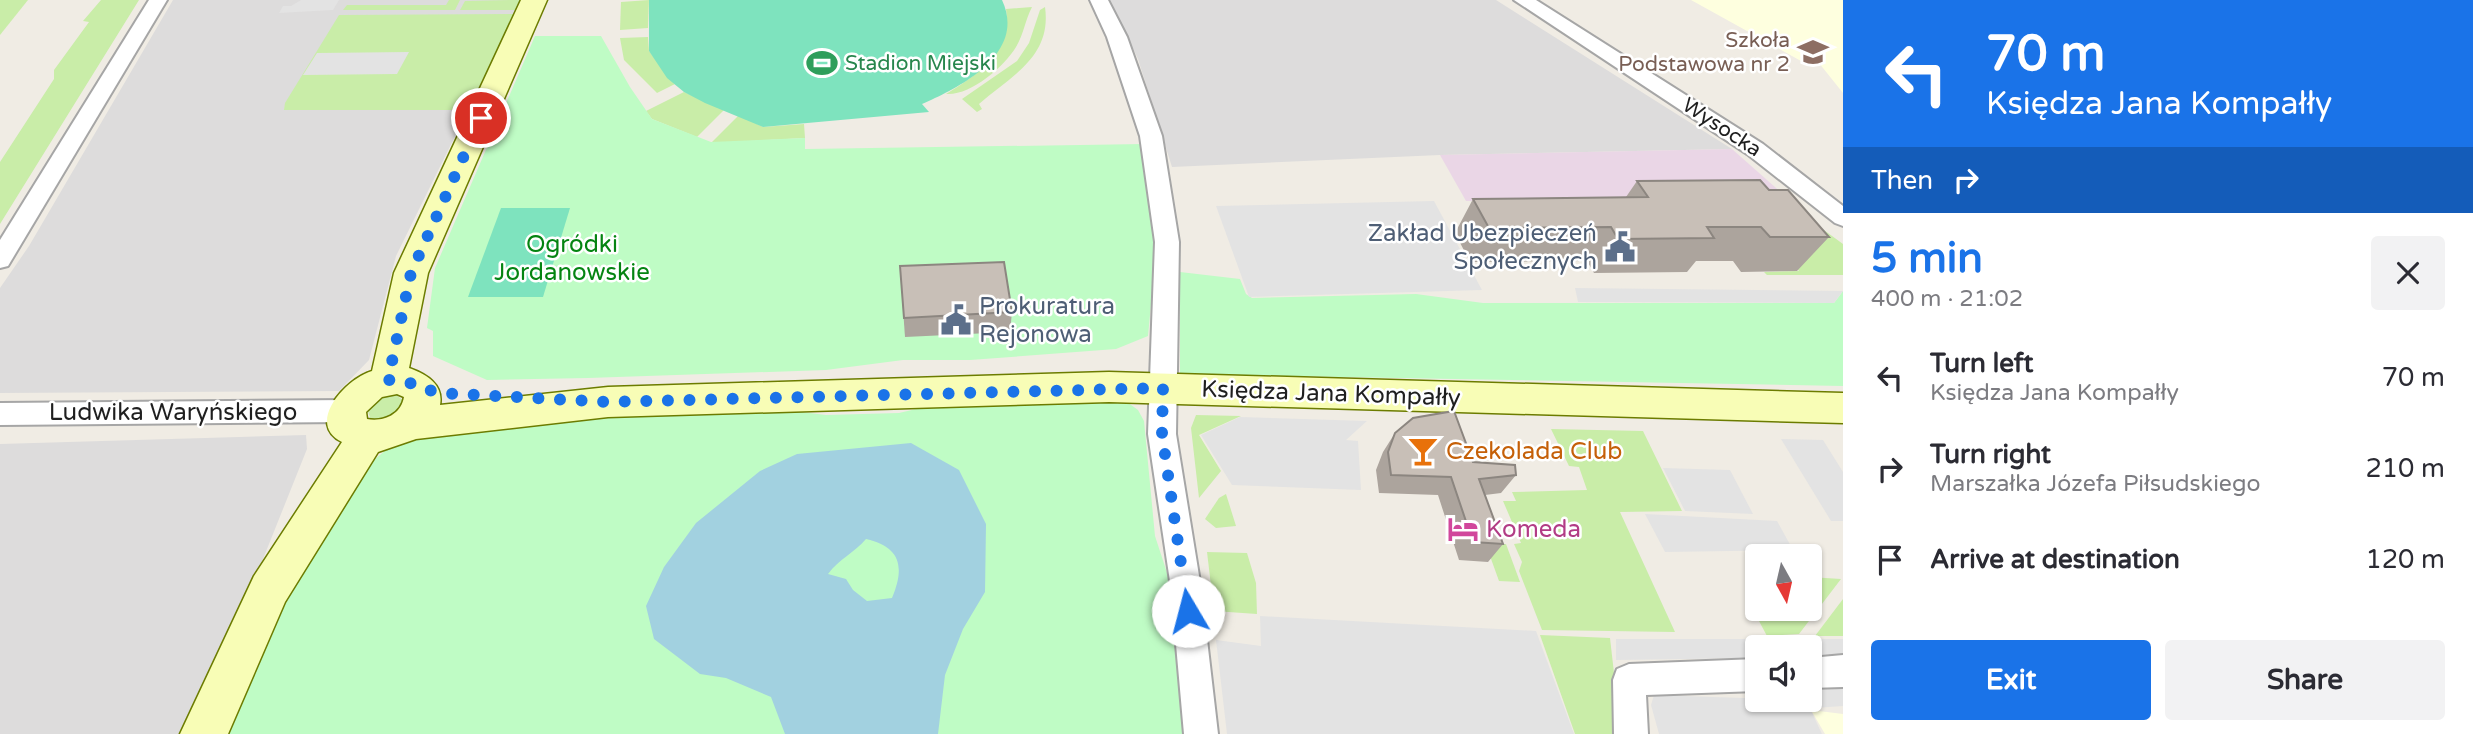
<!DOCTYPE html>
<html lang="en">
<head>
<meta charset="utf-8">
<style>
  body { margin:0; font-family:"Varela Round",sans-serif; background:#f2f2f3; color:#2b2b33; height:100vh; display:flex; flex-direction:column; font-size:26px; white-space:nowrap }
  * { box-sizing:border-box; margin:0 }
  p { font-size:23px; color:#7c7c81 }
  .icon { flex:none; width:38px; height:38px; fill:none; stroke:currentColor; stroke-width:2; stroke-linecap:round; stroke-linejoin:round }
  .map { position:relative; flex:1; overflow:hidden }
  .panel { display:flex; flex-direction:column; background:#fff; width:630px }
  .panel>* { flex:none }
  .banner { background:#1a73e8; color:#fff; overflow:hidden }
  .needle { width:46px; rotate:172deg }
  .controls { position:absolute; left:1745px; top:544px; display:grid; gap:14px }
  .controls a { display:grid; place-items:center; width:77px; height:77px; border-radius:7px; background:#fff; box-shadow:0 2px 5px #0004; font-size:35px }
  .pin { position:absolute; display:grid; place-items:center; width:60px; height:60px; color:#fff; margin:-30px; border:4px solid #fff; border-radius:50%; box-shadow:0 2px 7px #0007 }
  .me { position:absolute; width:77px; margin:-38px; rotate:352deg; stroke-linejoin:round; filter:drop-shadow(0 0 5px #0008) }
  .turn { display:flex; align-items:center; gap:24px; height:147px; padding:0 28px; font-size:32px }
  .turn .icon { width:91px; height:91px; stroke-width:2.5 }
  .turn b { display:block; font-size:49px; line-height:60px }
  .then { display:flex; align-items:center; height:66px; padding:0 28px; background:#0003; gap:14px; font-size:26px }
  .round { display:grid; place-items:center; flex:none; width:74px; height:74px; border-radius:7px; background:#f2f2f3 }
  .head { display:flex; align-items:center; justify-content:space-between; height:119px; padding:0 28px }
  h1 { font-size:42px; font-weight:700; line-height:52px; color:#1a73e8 }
  .cta { display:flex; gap:14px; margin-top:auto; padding:14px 28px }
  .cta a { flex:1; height:80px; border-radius:7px; background:#1a73e8; color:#fff; font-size:28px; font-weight:700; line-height:80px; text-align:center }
  .cta a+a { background:#f2f2f3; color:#2b2b33 }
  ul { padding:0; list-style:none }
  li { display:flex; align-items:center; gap:21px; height:91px; padding:0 28px }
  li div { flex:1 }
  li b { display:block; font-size:26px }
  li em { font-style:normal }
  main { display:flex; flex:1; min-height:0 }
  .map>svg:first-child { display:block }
</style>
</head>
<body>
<main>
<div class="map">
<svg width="1843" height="734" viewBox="0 0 1843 734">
  <rect width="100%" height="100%" fill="#f0ece4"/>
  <g fill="#dddcdc">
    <path d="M173,0h349l-126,256 -27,104 -30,31 -339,2v-105l29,-42z"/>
    <path d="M1110,0h386l236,149 -292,6 -268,12 -34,-108z"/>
    <path d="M306,435l1,14 -56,140 -67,145h-184v-290z"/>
  </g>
  <path fill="#ead6e6" d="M1732,149l53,47 -319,5 -26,-46z"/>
  <g fill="#feffdf">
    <path d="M1691,0h152v93l-24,-30 -18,-2z"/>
    <path d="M1811,710l32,4v20h-18z"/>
  </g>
  <g fill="#c9eda8">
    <path d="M0,0h28l-28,35z"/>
    <path d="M101,0h38l-139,224v-62l54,-83v-9l35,-48 -6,-1z"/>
    <path d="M449,0h11l-5,10h-112l4,-5h99z"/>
    <path d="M511,0h11l-5,10h-57l5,-9z"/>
    <path d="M649,0l-1,28 -28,2 1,-28z"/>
    <path d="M1032,7c-7,13 -8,27 -16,40 -12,20 -46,49 -70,47 33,-20 66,-43 60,-85z"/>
    <path d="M1045,7c7,50 -34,69 -66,97l3,5 -5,3 -15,-13 55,-38 12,-18 11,-33z"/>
    <path d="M517,14l-50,96h-183l1,-7 54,-88z"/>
    <path d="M648,37l1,14 26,33 -18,9 -33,-33 -4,-22z"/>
    <path d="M684,92l40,18 -27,27 -45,-18 -6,-8z"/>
    <path d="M739,115l24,12 41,-3 1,14 -94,5z"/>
    <path d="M1806,217l37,27v31h-76l-3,-3 35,-1 -35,-44z"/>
    <path d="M395,394l9,7 -1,7 -14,12h-18l-4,-11 14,-13z"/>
    <path d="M1196,415l45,1 -42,19 22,36 -22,27 -8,-70z"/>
    <path d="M1551,429l92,2 39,80 -62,1 55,120 -133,-2 -23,-59 3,-9 -8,-18 7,-1 -18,-42h13l-4,-9 75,-2 -8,-23 -10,-1z"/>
    <path d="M1226,494l10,32 -20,2 -11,-9 14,-21z"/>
    <path d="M1506,544l14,38 -21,-1 -13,-36z"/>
    <path d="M1207,552l40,1 9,30 1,31 -43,-3z"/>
    <path d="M1810,577l31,2 -42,55 -32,2 -8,-15 39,-5 -3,-7h15z"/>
    <path d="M1843,599v37h-28z"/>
    <path d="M1540,635l70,3 11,96h-46z"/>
  </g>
  <g fill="#bffcc5">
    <path d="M535,36h66l29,51 22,32 59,23 94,-4v11l339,-5 13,98 -9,94 -32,13 -146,11h-67l-77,10 -238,8 -101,2 -54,-24v-25l-6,-3 8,-60z"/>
    <path d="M1180,272l60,7 6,15 6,4 164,-4 67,9h351l9,-12v95l-663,-12z"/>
    <path d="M946,402h181l11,8 6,11 11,115 17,52 15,146h-967l64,-145 84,-124 25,-21 61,-21 315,-15 57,7 73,-2z"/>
  </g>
  <g fill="#7ee3be">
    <path d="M649,0h353c25,53 -41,87 -80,104l7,8 -166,15 -58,-24 -21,-11 -17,-14 -18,-27z"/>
    <path d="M501,208h69l-27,89h-75z"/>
  </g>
  <g fill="#e3e3e3">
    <path d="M301,0h38l-6,10 -54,3 4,-7h8z"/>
    <path d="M409,52l-12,22 -94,1 14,-22z"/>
    <path d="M1434,201l48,89 -233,7 -33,-91z"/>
    <path d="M1575,288l268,3 -9,12 -256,-1z"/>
    <path d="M1240,417l127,4 -21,19 12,1 3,49 -129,-5 -31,-50z"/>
    <path d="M1781,439l42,1 20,32v49h-12z"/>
    <path d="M1663,468l67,2 23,44 -68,-3z"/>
    <path d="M1645,514l132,7 16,29 -128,2z"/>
    <path d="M1260,616l276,15 38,103h-347l-11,-94 45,6z"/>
    <path d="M1616,639h227v19h-33v-10h-53v10l-141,2z"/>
    <path d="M1843,675v31l-28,2 -5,-9v-23z"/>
    <path d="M1654,695l152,5 16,34h-163l-8,-29z"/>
  </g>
  <path fill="#a2d1e0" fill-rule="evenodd" d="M911,443l48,27 27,54 -1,68 -22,37 -18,46 -7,59h-153l-14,-37 -45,-19 -26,-4 -46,-35 -8,-33 18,-39 32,-44 64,-52 37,-17zM866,539c35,8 39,28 26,59l-25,3 -14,-11 -7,-11 -18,-5c11,-15 26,-21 38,-35z"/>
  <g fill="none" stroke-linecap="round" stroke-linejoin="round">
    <g stroke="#a6a6a6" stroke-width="4">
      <g id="street">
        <path d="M149,0h18l-159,266 -8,2v-28z"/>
        <path d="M1090,0h18l19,37 35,99 17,106 -3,192 25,154 17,146h-34l-13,-146 -23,-154 7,-192 -15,-106 -33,-99z"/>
        <path d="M1514,0h22l227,144 80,62v20l-8,-3 -88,-69z"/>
        <path d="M347,400l10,3 4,8 -4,8 -10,3 -347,3v-22z"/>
        <path d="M1843,655v32l-33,1v-30z"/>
        <path d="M1757,659v32l-111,4 2,39h-34l-1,-54 4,-11 12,-5z"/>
      </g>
    </g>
    <g stroke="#6c7c00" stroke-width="3">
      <path id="secondary" d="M521,0h26l-119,273 -19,95c17,6 35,16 31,37l168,-18 501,-15 734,21v30l-734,-21 -501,15 -192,22 -38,13 -93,150 -57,132h-48l74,-158 88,-134c-37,-18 3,-63 30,-71l22,-98zM397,394l7,3c-3,18 -21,25 -37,22l-1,-7 16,-15z"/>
    </g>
    <use href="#street" fill="#fff" fill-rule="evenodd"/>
    <use href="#secondary" fill="#f8fdb6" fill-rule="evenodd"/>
  </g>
  <g fill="#aca49d">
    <path d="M1637,181l132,9 60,47 -32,34 -56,1 -8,-11h-37l-9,11 -93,1 -7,-12 -117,1 -15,-29 18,-34 153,-2z"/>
    <path d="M900,266l112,46 -2,20 -105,5z"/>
    <path d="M1395,433l78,29 43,13 -15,18 -16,2 18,49 -15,18 -29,-2 -21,-65 -59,-2 -3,-23 7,-18z"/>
  </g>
  <g fill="#c8bfb7" stroke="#8c8680" stroke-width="2">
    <path d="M1760,180l9,10h19l41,47h-59l-9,-10h-54l7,11 -96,1 -7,-12 -122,1 -16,-29 175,-2 -11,-16z"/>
    <path d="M1004,262l8,50 -108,6 -4,-52z"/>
    <path d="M1454,411l19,51 42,3 1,10 -37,4 24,65 -30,-2 -22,-65 -60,-2 -3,-23 7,-19 18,-15z"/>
  </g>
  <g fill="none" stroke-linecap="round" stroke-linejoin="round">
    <path stroke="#1a73e8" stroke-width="12" stroke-dasharray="0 21.6" d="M481,118l-70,155 -23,107c20,-1 33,9 52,13l168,9 555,-14 -1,46 26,177"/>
  </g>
  <defs>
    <g id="school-bare" transform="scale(2.415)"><path d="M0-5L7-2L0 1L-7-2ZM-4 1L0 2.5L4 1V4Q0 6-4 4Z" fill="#8d6e63" stroke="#fff" stroke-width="2.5" paint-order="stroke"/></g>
    <g id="stadium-bare" transform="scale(2.415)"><path d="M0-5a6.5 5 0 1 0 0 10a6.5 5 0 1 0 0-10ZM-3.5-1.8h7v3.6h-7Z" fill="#2e9e5b" stroke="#fff" stroke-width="2.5" paint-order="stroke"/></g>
    <g id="civic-bare" transform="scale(2.415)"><path d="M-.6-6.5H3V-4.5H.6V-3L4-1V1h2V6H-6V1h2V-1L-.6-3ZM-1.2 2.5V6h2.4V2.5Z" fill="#5c6f8a" stroke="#fff" stroke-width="2.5" paint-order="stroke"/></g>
    <g id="bar-bare" transform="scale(2.415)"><path d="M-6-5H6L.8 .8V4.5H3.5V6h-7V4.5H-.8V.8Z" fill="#e8710a" stroke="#fff" stroke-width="2.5" paint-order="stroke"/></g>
    <g id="hotel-bare" transform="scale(2.415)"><path d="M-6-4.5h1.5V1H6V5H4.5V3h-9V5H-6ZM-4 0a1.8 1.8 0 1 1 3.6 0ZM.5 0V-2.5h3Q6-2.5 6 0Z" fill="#d1479c" stroke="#fff" stroke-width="2.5" paint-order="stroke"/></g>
  </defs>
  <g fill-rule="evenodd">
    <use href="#school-bare" x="1813" y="52"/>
    <use href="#stadium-bare" x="822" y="63"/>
    <use href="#civic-bare" x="1620" y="247"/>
    <use href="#civic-bare" x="956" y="320"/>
    <use href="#bar-bare" x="1423" y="451"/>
    <use href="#hotel-bare" x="1463" y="529"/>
  </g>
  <g text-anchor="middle" stroke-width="5" stroke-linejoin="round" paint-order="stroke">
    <g font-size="21" fill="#785e54" stroke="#fff" text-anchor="end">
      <text x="1790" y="47">Szkoła<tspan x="1790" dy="24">Podstawowa nr 2</tspan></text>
    </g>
    <g font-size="21" fill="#27864d" stroke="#fff" text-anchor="start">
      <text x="845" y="70">Stadion Miejski</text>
    </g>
    <g font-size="21" fill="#1f1f1f" stroke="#fff">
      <text transform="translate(1722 127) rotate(33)" y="7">Wysocka</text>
    </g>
    <g font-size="24" fill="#4e5e75" stroke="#fff" text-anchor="end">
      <text x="1597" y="241">Zakład Ubezpieczeń<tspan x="1597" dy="28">Społecznych</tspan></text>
      <text x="979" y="314" text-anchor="start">Prokuratura<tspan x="979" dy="28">Rejonowa</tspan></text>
    </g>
    <g font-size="24" fill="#058412" stroke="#fff">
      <text x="572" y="252">Ogródki<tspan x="572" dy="28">Jordanowskie</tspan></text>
    </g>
    <g font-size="24" fill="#1f1f1f" stroke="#fff">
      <text transform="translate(1331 393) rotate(2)" y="8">Księdza Jana Kompałły</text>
      <text x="173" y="420">Ludwika Waryńskiego</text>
    </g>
    <g font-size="24" fill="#c56008" stroke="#fff" text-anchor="start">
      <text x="1446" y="459">Czekolada Club</text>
    </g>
    <g font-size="24" fill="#b23c85" stroke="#fff" text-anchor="start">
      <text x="1486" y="537">Komeda</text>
    </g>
  </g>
</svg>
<div class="controls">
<a><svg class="needle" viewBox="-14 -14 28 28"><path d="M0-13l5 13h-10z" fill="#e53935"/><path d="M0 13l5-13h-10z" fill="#7c7c81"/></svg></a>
<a><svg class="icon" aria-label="sound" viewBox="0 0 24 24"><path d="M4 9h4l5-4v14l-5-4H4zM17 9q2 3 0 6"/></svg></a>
</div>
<div class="pin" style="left:481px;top:118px;background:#d93025"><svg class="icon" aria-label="arrive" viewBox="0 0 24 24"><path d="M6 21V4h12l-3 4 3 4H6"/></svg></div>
<svg class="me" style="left:1188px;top:611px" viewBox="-20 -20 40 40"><circle r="19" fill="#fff"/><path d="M0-13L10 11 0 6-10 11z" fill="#1a73e8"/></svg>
</div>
<section class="panel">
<div class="banner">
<div class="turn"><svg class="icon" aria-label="left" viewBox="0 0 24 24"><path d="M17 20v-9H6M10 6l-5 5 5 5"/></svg><div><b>70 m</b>Księdza Jana Kompałły</div></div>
<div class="then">Then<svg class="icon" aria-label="right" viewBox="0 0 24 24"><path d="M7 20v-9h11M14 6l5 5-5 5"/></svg></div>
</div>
<div class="head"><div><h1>5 min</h1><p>400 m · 21:02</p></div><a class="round"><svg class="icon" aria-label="close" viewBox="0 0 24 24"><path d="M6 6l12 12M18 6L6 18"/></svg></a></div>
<ul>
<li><svg class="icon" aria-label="left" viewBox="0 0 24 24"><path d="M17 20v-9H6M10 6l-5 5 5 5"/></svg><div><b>Turn left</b><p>Księdza Jana Kompałły</p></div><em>70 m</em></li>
<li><svg class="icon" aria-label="right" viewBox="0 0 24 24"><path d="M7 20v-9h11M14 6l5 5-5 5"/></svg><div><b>Turn right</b><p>Marszałka Józefa Piłsudskiego</p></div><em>210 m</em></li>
<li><svg class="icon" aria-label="arrive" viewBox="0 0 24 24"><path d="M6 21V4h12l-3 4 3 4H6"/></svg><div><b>Arrive at destination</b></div><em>120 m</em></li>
</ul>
<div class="cta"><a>Exit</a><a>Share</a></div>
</section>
</main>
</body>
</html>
